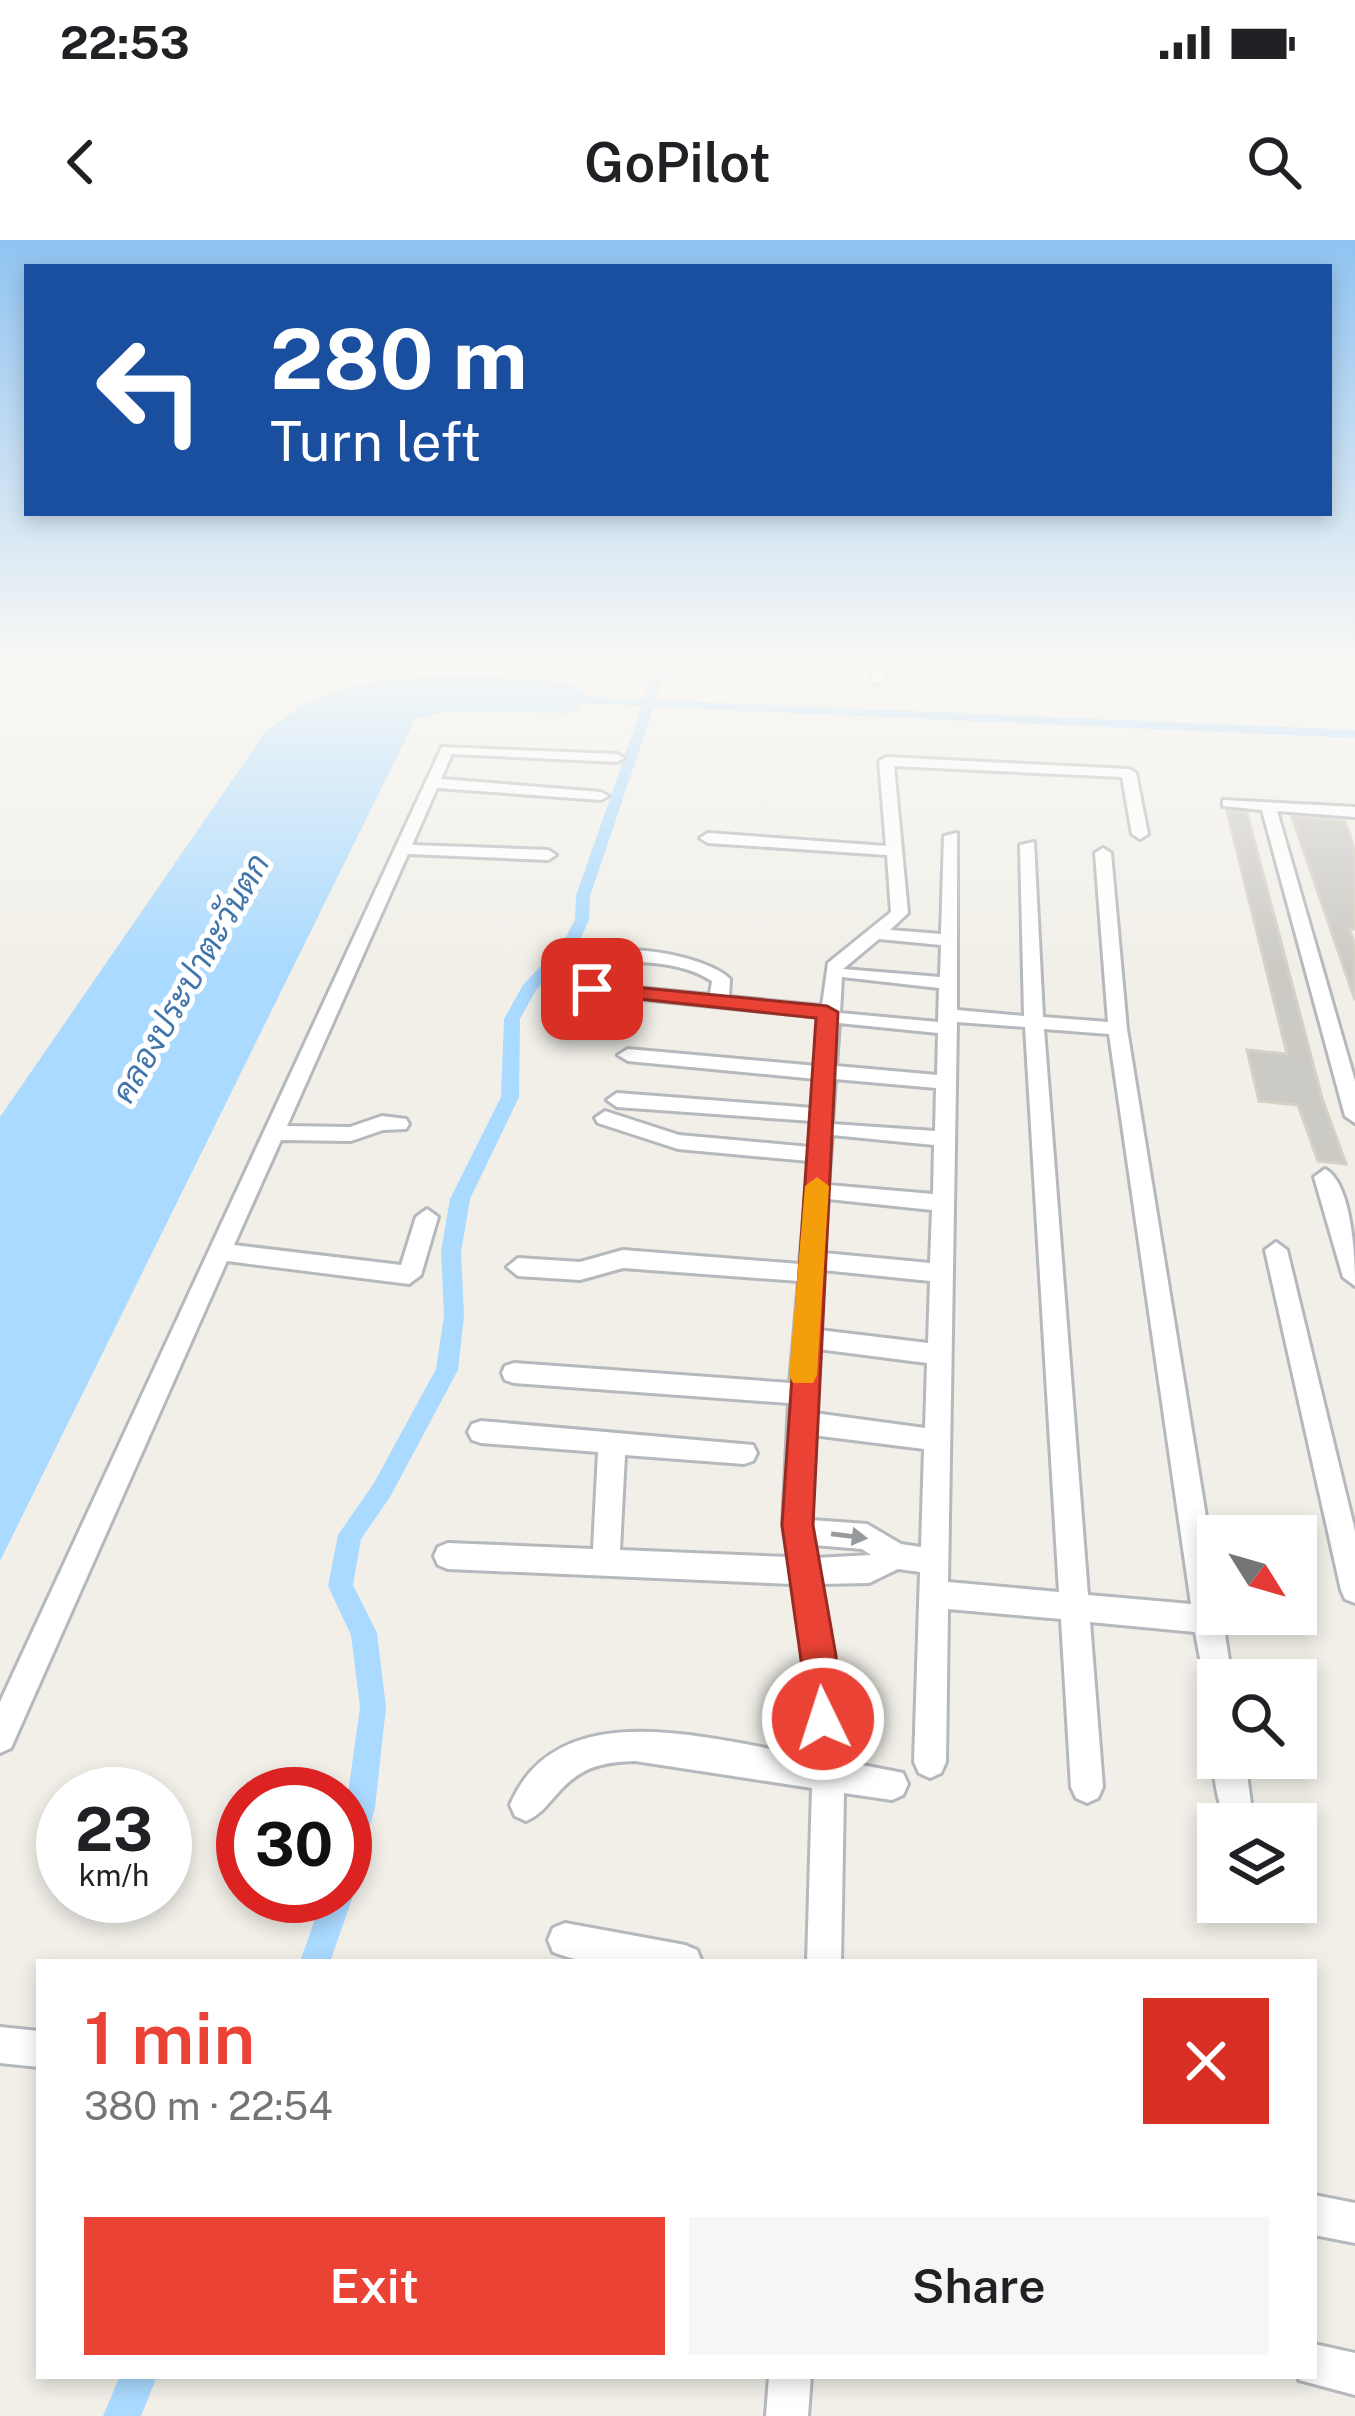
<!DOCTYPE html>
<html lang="en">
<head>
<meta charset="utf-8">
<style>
  body { margin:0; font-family:"Public Sans",Sarabun,sans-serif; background:#f6f6f6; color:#202124; height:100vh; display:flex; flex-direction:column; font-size:45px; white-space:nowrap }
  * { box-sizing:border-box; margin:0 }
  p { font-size:39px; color:#757577 }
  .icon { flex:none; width:66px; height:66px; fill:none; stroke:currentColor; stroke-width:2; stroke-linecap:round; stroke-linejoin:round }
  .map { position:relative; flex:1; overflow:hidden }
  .details { position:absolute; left:36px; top:1719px; width:1281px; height:420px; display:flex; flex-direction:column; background:#fff; border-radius:0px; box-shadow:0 6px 18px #0003 }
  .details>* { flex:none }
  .banner { position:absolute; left:24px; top:24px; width:1308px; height:252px; border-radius:0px; box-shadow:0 6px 18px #0003; background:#1a4fa0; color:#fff; overflow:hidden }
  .needle { width:78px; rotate:127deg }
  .tools { position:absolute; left:1197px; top:1275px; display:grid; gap:24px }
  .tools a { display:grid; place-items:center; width:120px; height:120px; border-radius:0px; background:#fff; box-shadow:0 6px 18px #0003; font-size:60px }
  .speed { position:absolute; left:36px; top:1527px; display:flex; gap:24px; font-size:60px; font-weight:700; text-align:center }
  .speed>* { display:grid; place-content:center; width:156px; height:156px; border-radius:50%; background:#fff; box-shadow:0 6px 18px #0003; line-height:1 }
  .speed small { font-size:30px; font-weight:400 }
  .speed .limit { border:18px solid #d22; background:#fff; color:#111 }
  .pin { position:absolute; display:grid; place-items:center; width:102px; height:102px; color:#fff; margin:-51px; border-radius:24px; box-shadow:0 6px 18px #0006 }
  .me { position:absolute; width:132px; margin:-66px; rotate:356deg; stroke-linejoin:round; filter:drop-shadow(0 0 9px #0008) }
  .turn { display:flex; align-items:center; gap:42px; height:252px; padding:0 48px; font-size:54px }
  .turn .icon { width:156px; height:156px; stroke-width:2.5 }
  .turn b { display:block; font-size:84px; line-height:102px }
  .round { display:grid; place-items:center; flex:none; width:126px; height:126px; border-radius:0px; background:#f6f6f6 }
  .overview { display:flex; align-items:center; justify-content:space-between; height:204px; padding:0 48px }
  h1 { font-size:72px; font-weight:600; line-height:90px; color:#ea4335 }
  .primary-button { display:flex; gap:24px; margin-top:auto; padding:24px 48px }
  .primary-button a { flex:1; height:138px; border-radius:0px; background:#ea4335; color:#fff; font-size:48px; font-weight:600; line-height:138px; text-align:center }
  .primary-button a+a { background:#f6f6f6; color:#202124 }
  .status { display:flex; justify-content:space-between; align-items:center; height:84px; padding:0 60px; background:#fff; direction:ltr }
  .status svg { height:33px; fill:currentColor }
  header { display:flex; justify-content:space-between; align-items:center; height:156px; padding:0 48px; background:#fff; font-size:54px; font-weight:600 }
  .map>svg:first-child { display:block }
</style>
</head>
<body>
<div class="status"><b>22:53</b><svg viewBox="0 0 49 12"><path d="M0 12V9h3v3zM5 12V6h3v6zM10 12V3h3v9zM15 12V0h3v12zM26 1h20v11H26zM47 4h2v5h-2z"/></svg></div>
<header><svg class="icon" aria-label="back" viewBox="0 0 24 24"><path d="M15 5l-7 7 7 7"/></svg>GoPilot<svg class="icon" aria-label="search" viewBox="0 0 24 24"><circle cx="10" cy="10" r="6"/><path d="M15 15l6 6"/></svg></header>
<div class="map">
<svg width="1355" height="2176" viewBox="0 0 1355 2176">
  <rect width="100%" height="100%" fill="#f1efe8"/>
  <path fill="#aadaff" d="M473,435l97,8 16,10 -8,15 -9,5 -128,-1 -26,8 -415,841v-444l264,-383c58,-55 133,-57 209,-59z"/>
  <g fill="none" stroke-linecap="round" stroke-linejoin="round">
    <g fill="#aadaff" fill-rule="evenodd">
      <path d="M657,422h11l-12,38 699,30v8l-701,-31 -64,189 -1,24 -11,24 -42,46 -16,29 -1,78 -49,102 -9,53 3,64 -6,54 -68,127 -29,42 -8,46 24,48 9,74 -11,101 -20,70 -10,5v-68l15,-108 -9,-72 -23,-49 10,-51 36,-52 62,-114 8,-53 -3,-64 9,-53 51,-102 3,-78 19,-34 40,-43 12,-22 1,-24 66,-190 -84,-4 -6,-3 6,-3 86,3z"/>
      <path d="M345,1644l8,12 -23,66h-30l23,-66h22z"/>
      <path d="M120,2136h37l-16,40h-38z"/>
    </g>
  </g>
  <g fill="#cccac5" stroke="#d6d1c6" stroke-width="3">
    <path d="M1227,571l20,2 75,285 24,66 -28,-3 -20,-56 -39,-4 -12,-51 40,4z"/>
    <path d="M1292,577l52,4 6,14 5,17v77h-6l6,15v56z"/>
  </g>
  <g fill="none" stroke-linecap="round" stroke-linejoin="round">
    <g stroke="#b5b8bc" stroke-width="6">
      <g id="minor">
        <path d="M878,422h12l-7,18 -6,4 -6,-4z"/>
        <path d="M442,507l175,7 7,4 -7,4 -165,-8 -11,25 160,13 7,4 -7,4 -164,-12 -25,57 136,5 8,5 -8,5 -140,-6 -121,272 63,1 32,-11 24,3 3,5 -3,5 -23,1 -32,11 -70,-1 -47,105 167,20 15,-48 11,-8 11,8 -17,58 -12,9 -182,-23 -216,487 -11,5v-51z"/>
        <path d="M886,517l243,12 7,4 12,61 -8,5 -8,-5 -10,-57 -228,-11 14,147 -18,17 51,4 3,-98 13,-3v177l67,6 -4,-171 14,-3 9,175 65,5 -13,-169 8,-5 8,5 16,176 91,562v23h4l10,66h-14v20l-11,-4 -12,-64 -105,-10 13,165 -5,11 -11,5 -11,-5 -5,-11 -10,-168 -113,-10 -2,153 -5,11 -11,5 -11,-5 -5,-11 6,-190 -22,-3 -29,14 -48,1 13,72 8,105 61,12 5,11 -5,11 -11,5 -48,-7 -3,169h-34l5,-174 -177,-27c-35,1 -56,7 -79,34 -10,11 -16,20 -30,26l-11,-5 -5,-11c48,-116 207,-63 301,-49l-7,-100 -11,-72 -345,-15 -10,-4 -4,-9 4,-9 10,-4 145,6 5,-97 -117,-9 -9,-3 -4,-8 4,-8 9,-3 272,24 4,8 -4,8 -9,3 -119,-9 -5,95 168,7 -5,-32 6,-122 -275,-20 -9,-3 -3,-7 3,-7 9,-3 276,20 9,-102 -176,-13 -43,12 -62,-4 -11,-9 11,-9 62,4 43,-12 177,14 9,-103 -131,-12 -80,-26 -3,-5 10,-7 74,24 131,12 2,-26 -195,-14 -10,-7 10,-7 196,15 3,-29 -188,-18 -10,-6 10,-6 189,17 4,-49 -229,-23 -14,-10c3,-9 6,-19 14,-25 27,-20 116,-2 138,20l-1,18 93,9 6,-43 63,-51 -4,-57 -179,-12 -8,-5 8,-5 178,13 -7,-85zM879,699l62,6 -1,32 -97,-8zM613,722c33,-1 71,1 99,19l-2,14 -113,-11 4,-15zM842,737l97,11 -1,34 -98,-9zM957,782l68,5 34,565 -111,-10zM839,783l99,10 -1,42 -101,-9zM1044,789l65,5 82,570 -103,-9zM835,839l101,9 -1,43 -103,-7zM832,895l102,10 -1,49 -105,-9zM828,959l104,11 -2,53 -106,-10zM823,1030l107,11 -2,62 -109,-13zM818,1109l109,14 -2,65 -111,-15zM813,1195l111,14 -3,98 -20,-3 -34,-20 -56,-4zM814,1305l48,4 9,6 -55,3z"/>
        <path d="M1223,560l132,7v10l-78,-6 78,270v42l-10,-7 -83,-306 -39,-4z"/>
        <path d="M1325,929c27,14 30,88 30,117l-12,-9 -29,-100z"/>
        <path d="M1276,1002l11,8 68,281v72l-10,-4 -4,-9 -76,-340z"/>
        <path d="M1218,1507v11h27l6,46 -5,11 -11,5 -11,-5c-8,-19 -14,-49 -6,-68z"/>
        <path d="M565,1683l120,22 12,5 5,12c-47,0 -104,9 -149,-10l-5,-12 5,-12z"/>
        <path d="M0,1787l39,4v36l-39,-4z"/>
        <path d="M1314,1955l41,8v40l-41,-8z"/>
        <path d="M1314,2104l41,9v42l-56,-15 -1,-4h16z"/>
        <path d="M769,2136h42l-3,40h-42z"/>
      </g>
    </g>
    <use href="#minor" fill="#fff" fill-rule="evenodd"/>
  </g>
  <defs><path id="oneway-solid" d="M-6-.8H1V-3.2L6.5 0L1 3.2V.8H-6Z" transform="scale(3)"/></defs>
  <use fill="#979a9d" href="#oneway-solid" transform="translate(849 1296) rotate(7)"/>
  <linearGradient id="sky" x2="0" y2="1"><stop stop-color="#8fc3f1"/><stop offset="0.58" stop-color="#f9f8f5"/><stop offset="1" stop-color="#f9f8f5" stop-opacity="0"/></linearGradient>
  <rect width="1355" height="727" fill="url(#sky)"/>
  <path fill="#ea4335" stroke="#982c22" stroke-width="3" d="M592,743l235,23 11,6 -25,513 23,131 5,63 -5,12 -13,5 -12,-5 -29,-206 34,-507 -231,-25 -3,-4z"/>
  <path fill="#f59e0b" d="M817,937l12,9 -12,189 -4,8h-20l-4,-8 16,-189z"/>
  <g text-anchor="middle" stroke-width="10" stroke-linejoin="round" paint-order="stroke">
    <g font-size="33" font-style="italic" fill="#4174aa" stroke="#fff">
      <text transform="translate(190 738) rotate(-60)" y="12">คลองประปาตะวันตก</text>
    </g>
  </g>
</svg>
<div class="tools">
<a><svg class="needle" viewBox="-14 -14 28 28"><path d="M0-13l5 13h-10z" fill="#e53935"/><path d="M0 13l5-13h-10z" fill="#757577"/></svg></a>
<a><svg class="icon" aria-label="search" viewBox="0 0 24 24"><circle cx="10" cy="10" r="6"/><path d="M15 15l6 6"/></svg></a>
<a><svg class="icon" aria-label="layers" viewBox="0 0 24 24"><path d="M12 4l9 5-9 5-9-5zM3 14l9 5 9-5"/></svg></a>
</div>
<div class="speed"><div>23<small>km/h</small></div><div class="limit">30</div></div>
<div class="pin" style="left:592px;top:749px;background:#d93025"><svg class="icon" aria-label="arrive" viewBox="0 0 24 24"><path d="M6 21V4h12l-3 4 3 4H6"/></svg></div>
<svg class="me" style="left:823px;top:1479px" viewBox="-20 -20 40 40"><circle r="17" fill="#ea4335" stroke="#fff" stroke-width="3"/><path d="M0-11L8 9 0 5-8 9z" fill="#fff"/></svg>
<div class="banner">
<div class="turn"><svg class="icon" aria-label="left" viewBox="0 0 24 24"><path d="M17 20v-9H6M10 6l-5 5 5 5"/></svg><div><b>280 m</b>Turn left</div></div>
</div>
<section class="details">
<div class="overview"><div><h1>1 min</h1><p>380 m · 22:54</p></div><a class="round" style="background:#d93025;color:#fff"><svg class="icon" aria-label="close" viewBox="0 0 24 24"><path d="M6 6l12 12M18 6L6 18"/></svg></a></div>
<div class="primary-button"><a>Exit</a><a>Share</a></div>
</section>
</div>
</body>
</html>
